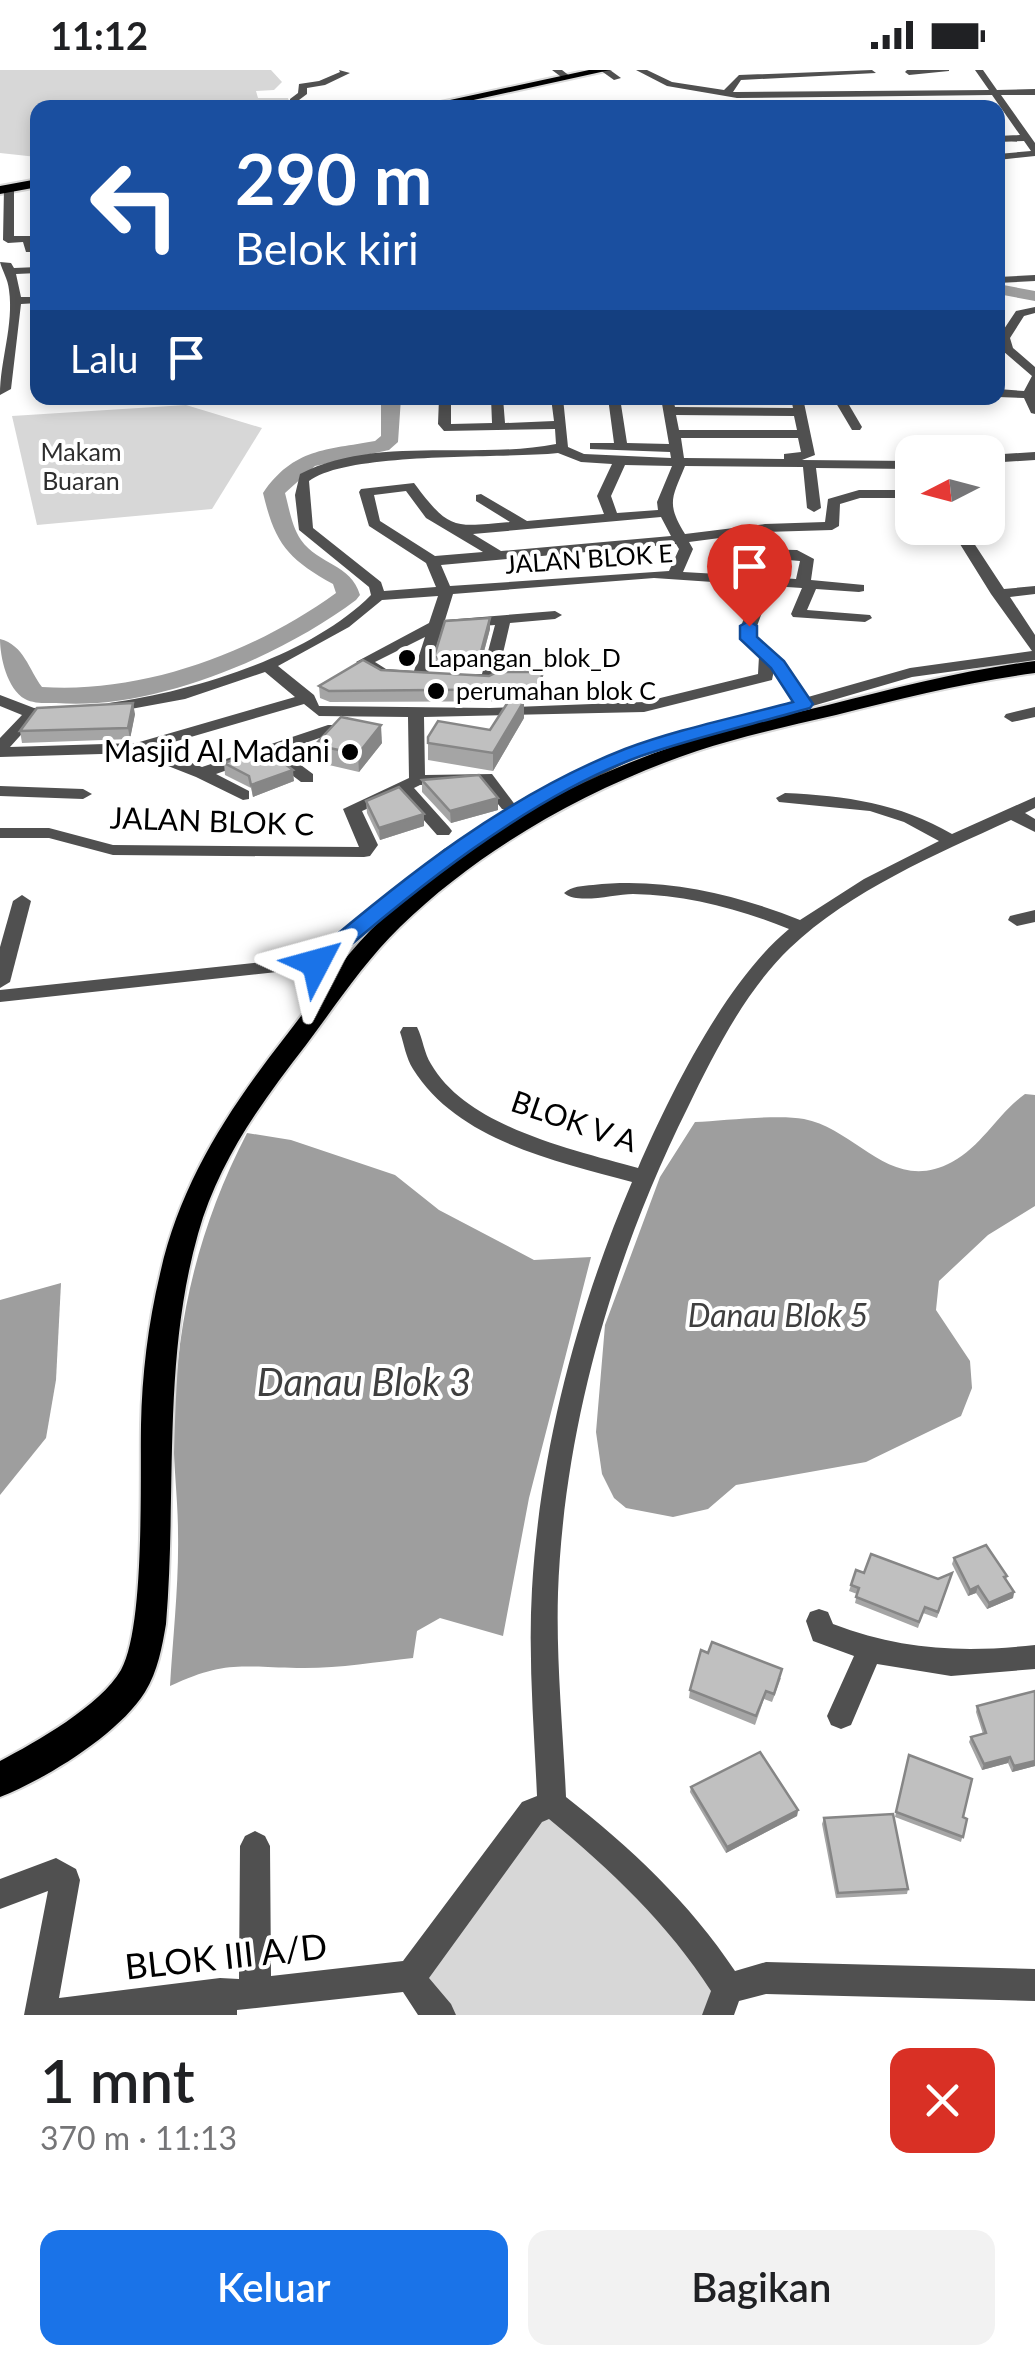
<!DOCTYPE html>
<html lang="id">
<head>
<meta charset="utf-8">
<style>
  body { margin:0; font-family:Lato,sans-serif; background:#f2f2f2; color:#202124; height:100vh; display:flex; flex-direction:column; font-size:38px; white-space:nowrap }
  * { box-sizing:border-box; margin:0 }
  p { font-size:32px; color:#757577 }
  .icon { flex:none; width:55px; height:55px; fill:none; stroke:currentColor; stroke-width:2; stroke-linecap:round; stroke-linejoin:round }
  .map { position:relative; height:1945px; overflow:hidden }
  .panel { display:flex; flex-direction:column; background:#fff; flex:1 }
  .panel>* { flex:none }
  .guide { position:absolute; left:30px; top:30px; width:975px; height:305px; border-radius:20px; box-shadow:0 5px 15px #0003; background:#1a4fa0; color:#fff; overflow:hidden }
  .needle { width:65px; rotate:264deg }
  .controls { position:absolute; left:895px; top:365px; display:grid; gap:20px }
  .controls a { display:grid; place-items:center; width:110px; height:110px; border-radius:20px; background:#fff; box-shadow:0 5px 15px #0003; font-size:50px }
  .pin { position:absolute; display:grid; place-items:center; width:85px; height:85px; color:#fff; margin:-102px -42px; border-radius:50% 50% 50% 0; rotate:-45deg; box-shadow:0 0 10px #0007 }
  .pin .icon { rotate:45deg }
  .me { position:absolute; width:110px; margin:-55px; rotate:51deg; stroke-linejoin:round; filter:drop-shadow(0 0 8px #0008) }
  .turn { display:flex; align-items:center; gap:35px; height:210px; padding:0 40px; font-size:45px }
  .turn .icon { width:130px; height:130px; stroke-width:2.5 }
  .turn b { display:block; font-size:70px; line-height:85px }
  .then { display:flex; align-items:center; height:95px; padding:0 40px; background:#0003; gap:20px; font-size:38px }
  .round { display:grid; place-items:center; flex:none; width:105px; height:105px; border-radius:20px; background:#f2f2f2 }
  .overview { display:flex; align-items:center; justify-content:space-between; height:170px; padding:0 40px }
  h1 { font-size:60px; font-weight:600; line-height:75px }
  .button { display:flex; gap:20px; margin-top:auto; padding:20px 40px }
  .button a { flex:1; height:115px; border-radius:20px; background:#1a73e8; color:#fff; font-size:40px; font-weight:600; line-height:115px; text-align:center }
  .button a+a { background:#f2f2f2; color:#202124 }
  .status { display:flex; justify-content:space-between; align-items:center; height:70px; padding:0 50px; background:#fff; direction:ltr }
  .status svg { height:28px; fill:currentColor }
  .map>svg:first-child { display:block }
</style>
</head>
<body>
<div class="status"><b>11:12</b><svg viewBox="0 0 49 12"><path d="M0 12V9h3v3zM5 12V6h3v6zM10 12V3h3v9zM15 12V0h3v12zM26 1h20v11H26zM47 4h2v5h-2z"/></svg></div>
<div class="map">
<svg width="1035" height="1945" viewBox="0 0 1035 1945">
  <rect width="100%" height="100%" fill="#fff"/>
  <g fill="#d7d7d7">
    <path d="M0,0h271l11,12 -8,8 -18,1 2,7h30l3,9 -253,1 -1,49 -37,-4z"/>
    <path d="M186,335l76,23 -50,81 -175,16 -25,-109z"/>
    <path d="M552,1734l157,153 9,58h-278l-17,-17 2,-46z"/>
  </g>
  <g fill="#9e9e9e">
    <path d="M1025,1024l10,1v111l-47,29 -49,46 -3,29 34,51 2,27 -11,28 -95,46 -130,23 -28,24 -35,8 -47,-9 -12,-10 -12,-24 -6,-42 9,-107 55,-148 35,-55c29,-1 82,-8 109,-3 53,10 87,76 148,43 31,-17 45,-48 73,-68z"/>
    <path d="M247,1063l44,7 104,35 44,35 95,50 57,-3 -62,241 -26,138 -63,-18 -23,13 -4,27c-38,4 -78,11 -116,10 -58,-1 -71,-8 -127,18 3,-50 9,-102 8,-153 0,-38 -6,-76 -4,-114 3,-103 26,-195 73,-286z"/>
    <path d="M61,1213l-5,97 -10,58 -46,57v-195z"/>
  </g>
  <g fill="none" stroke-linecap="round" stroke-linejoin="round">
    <g fill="#9e9e9e" fill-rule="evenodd">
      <path d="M998,214l37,7v10l-37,-7z"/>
      <path d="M381,328h20l-3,44 -9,8 -74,16 -30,27c4,15 7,34 16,47 18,25 50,24 59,55l-4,5c-76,57 -203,111 -300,103 -9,0 -22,1 -31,-4 -18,-10 -25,-42 -25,-60 24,6 29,31 42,48 101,7 213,-35 294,-94l-3,-9c-45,-25 -58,-40 -70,-91 31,-45 63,-43 112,-52l6,-5z"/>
    </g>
    <g stroke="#dbdbdb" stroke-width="4">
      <g id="primary">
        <path d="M589,0h21l-173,38h-24z"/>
        <path d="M38,109v8l-38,7v-8z"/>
        <path d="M1035,591v12c-68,9 -133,25 -199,42 -47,11 -94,21 -139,36 -107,36 -216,97 -297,176 -36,35 -64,78 -94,118 -45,58 -88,117 -108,189 -36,128 -21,259 -32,390 -4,23 -8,47 -21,68 -26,42 -99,87 -145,105v-36c36,-19 100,-55 121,-91 24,-43 19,-190 20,-245 1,-50 7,-101 19,-151 20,-91 68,-164 125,-237 31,-40 60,-83 97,-118 81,-79 191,-139 298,-175 48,-17 98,-27 148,-39 68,-17 137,-35 207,-44z"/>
      </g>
    </g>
    <g fill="#505050" fill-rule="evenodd">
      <path d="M339,0l11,3 -25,12 -18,3v6l-8,6v8h-9v-9l8,-6 1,-9 20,-3 21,-9z"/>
      <path d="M552,0h10l9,7 -7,2z"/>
      <path d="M600,0h10l11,8 -7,2z"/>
      <path d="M636,0h11l25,12 52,8 15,-15 133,-5 4,3 -135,7 -8,12h4l252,-2 -14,-20h8l14,20 38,-1v6h-34l34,48v13l-37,4v-6l33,-3 -7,-10 -26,1v-6l22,-1 -28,-40 -255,3 -70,-12z"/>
      <path d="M907,0h42v1l-40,4 -4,-3z"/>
      <path d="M9,115l5,3v48h18l2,16h-8l-3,-10 -15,1 -5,-3 1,-52z"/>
      <path d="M0,192l11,1 3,5 24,-1v6l-22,1 5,23h17v6l-17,1 -10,85 -11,6c0,-35 14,-70 9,-105 -1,-11 -7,-20 -9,-28z"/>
      <path d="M1035,205v6l-37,2v-6z"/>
      <path d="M1035,237v6l-11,3 -14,22 3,10 22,19v47l-4,-1 -7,-15 -26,-1v-8l26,2 8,-15 -29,-25 -5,-13 18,-27z"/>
      <path d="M439,328h12v26l41,-1 -1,-25h12l2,25 49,-2 -3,-23h12l5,49 16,7 87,4 -1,-6 -80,-3v-6h24l-6,-45h12l7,45 42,1 -8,-46h12l2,9 118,1 -2,-10h12l12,57 -13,5 110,1v8l-96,-1 5,40 -7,4 -7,-4 -4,-41 -118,-1c-13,32 -19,37 0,68l80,-10 60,-2 3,-23 31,-9h53v8h-52l-20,6 -1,22 -7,4 -67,2 -76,10 4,7 -10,23 53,3 7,-26 54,1 17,9 -3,21 53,5v6l-5,1 -43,-3 -9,21 63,5 2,3 -7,4 -72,-5 -2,-3 11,-26 -30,-2 -15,40v12l26,23 25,36 102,-29 122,-17 -41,-57 -41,-66h14l40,61 31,-3v8l-25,3 25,38v25l-123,17 -274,80 -80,39 -102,61 -133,110 -323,35v-12l311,-33 133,-108 66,-39 -8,-1 -21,-26 -61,2 -6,3 35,39 3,4 -3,4h-12l-36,-41 -39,17 16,34 -8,11 -6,1 -251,-2 -64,-17h-49v-10h49l64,17 246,2 -16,-38 66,-31 -1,-61 -89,-1 -15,-12 -151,44 49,19 126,-42h12v6l-58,20 31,23v8h-12l-34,-26 -51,18 33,17v8l-6,1 -47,-23 -61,-24 -135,4v-19l22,-23 -22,-9v-11l34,13 26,-2 8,5 -8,5 -23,1 -27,30 126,-4 159,-46 -30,-25 -80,27 -76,14 -8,-5 8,-5c82,-11 202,-47 262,-108l-2,-8 -70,-57 -4,-35 5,-21c74,-39 177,-14 256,-30l-1,-15 -111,2 -6,-7zM676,345l118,1 3,14h-118zM681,368h117l3,14 -17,2v5l-100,-1zM558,383l23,9 31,2 -15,32 7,18 -77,7 -46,-27 -5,1v6l34,21c-57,5 -60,9 -96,-39l-53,6 -2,3 10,34 57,37 10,24 -52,4 -3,-9 -68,-54 -4,-47c40,-30 193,-22 249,-28zM625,395l47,1 -15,36 1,8 -41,3 -6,-17zM406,421l20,27 57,34 -48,4 -55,-35 -6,-26zM661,447l10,19 -170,15 -28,-17zM676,474l3,5 -10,22 -219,15 -9,-21zM754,487l46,4 -4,18 -46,-3zM654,508l103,7 -16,41v13l18,17 -1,18 -114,28 -154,6 -171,-2 -5,-11 -36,-29 71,-39 33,-27 56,-4 -9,27 -73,39 20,14 50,3 16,-50 53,-4 -13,49h-15l-8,5c8,7 30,7 38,0l13,-56 45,-4 7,-4 -7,-4 -110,9 8,-26zM425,567l-11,34 -28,-2 -11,-7zM774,600l20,31 -168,48 -110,57 -24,-32 -67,1 -1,-58 220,-5 128,-32z"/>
      <path d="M833,328h12l17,29 -2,3h-8z"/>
      <path d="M1035,382v8l-47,3v-8z"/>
      <path d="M1035,637v10l-23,5 -8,-5 2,-3z"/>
      <path d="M0,716l83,3 9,5 -9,5 -83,-3z"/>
      <path d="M785,723c61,3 114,10 167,41l83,-37v11l-10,5 10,6v13l-24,-12c-76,35 -160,70 -221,128 -44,42 -76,105 -102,159 -74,148 -124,319 -130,486 -2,68 5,136 8,204 64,50 124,106 169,174l31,-9 269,7v32l-269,-7 -27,7 -5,14h-32l9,-24c-42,-66 -101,-122 -162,-172l-7,3 -113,156 22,26 5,11h-38l-15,-23 -166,18v5h-213l24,-124 -48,18v-30l56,-21 20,11 4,11 -21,118 161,-20 19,1 1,-133 5,-10 10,-5 10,5 5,10 1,130 132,-15 119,-159 15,-6c-3,-69 -9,-138 -5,-207 8,-139 45,-279 100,-407 -76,-21 -174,-41 -219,-113 -7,-11 -9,-25 -13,-37l3,-5h14c6,12 7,26 14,37 36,63 142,86 207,104 32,-74 88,-187 151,-239 -50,-20 -101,-34 -156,-35 -19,0 -55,11 -69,-1 8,-7 18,-7 29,-8 70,-8 142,9 207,35l64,-41 75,-38 -35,-19 -34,-11 -91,-9 -3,-4z"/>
      <path d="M22,825l9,6 -21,81 -10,6v-41l13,-46z"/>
      <path d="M1035,840v12l-18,4 -9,-6 2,-4z"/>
      <path d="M819,1539l9,3 5,12c68,26 130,29 202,21v24l-84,7 -74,-12 -26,61 -10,4 -10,-4 -4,-9 27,-60 -41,-15 -7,-20 4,-9z"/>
    </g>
    <use href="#primary" fill="#000" fill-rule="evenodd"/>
  </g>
  <g fill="#a5a5a5">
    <path d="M490,559l-11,41 -45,-2v-11z"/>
    <path d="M381,600l108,6 54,-4v12l-5,17 -208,1 -10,-4 -1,-12z"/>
    <path d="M135,644l-5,25 -108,4 -2,-12z"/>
    <path d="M524,648l-31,53 -65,-11v-23l62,-7z"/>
    <path d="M382,673l-23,29 -43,-10 -1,-17z"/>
    <path d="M224,693l70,18 -41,16 -2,-9 -26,-13z"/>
    <path d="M422,710l76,30 -47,13 -29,-31z"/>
    <path d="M366,731l58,13v12l-44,14 -13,-27z"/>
    <path d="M954,1488l53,18 -1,4 8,12 -1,6 -26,11 -11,-16 -8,3 -16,-32z"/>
    <path d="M864,1503l74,6 14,-6 -15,45 -14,-5 -5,15 -63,-25 2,-9 -8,-3 2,-6z"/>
    <path d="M781,1608l-9,24 -8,-3 -9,26 -66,-27 1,-8z"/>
    <path d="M977,1636l58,60 -23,6 -4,-9 -26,7 -13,-28 2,-5 12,-3 -7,-22z"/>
    <path d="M909,1685l54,62 4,2 -6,23 -66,-25z"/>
    <path d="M691,1717l107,23 -1,6 -71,37 -36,-61z"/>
    <path d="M824,1748l84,71 -1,5 -71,4 -14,-74z"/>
  </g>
  <g fill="#868686">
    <path d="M490,548v11l-11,41v-11z"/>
    <path d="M543,602v12l-5,17v-12z"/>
    <path d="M524,631v17l-31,53v-18z"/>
    <path d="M133,633l2,11 -5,25 -2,-11z"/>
    <path d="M381,655l1,18 -23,29 -1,-18z"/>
    <path d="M293,700l1,11 -41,16 -2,-12z"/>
    <path d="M498,728v12l-47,13 -1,-12z"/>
    <path d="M424,744v12l-44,14 -1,-12z"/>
    <path d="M978,1516l-2,7 -8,3 2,-6z"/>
    <path d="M1014,1522l-1,6 -26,11 2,-6z"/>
    <path d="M1010,1687l-2,6 -26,7 2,-6z"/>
    <path d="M1035,1691v5l-23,6 2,-6z"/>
    <path d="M798,1740l-1,6 -71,37 1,-6z"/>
  </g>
  <g fill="#c0c0c0" stroke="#868686" stroke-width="2.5">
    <path d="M490,548l-11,41 -45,-2 11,-36z"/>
    <path d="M363,590l18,10 108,6 8,-4h46l-5,17 -209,2 -10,-5z"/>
    <path d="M524,631l-31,52 -65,-10v-6l10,-16 52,9 18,-28z"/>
    <path d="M133,633l-5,25 -108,3 17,-23z"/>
    <path d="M341,647l40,8 -23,29 -43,-9z"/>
    <path d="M265,679l28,21 -42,15 -2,-9 -25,-13z"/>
    <path d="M479,705l19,23 -48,13 -28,-31z"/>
    <path d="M399,717l25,27 -45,14 -13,-27z"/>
    <path d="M986,1475l21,31 -3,1 10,15 -25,11 -11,-17 -8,4 -16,-32z"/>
    <path d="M871,1484l67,25 14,-6 -14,39 -13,-5 -6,15 -63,-25 3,-9 -8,-3 5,-15 8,3z"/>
    <path d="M712,1572l70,27 -8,25 -8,-3 -10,25 -66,-26 11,-40 7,3z"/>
    <path d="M1035,1621v70l-21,5 -4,-9 -26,7 -13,-27 15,-4 -9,-27z"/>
    <path d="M760,1682l38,58 -71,37 -36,-60z"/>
    <path d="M909,1685l63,24 -9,38 4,2 -4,18 -67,-25z"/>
    <path d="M893,1744l15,75 -70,4 -14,-75z"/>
  </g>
  <path fill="#1a73e8" stroke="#114b97" stroke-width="2.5" d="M749,551l8,5v11l27,24 29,43 -3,4c-56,16 -114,29 -169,48 -111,40 -229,135 -317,212h-15l-3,-5 3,-5c95,-81 198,-163 316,-209 53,-20 113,-32 168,-47l-22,-34 -31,-29v-13z"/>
  <g fill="#000" stroke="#fff" stroke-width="4">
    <circle cx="407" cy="588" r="10"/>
    <circle cx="436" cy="621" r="10"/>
    <circle cx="350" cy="682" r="10"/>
  </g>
  <g text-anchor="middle" stroke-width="8" stroke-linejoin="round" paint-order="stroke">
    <g font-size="25" fill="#2e2e2e" stroke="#fff">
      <text x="81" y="391">Makam<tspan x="81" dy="29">Buaran</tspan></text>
    </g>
    <g font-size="25" fill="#000" stroke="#fff">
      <text transform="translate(589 489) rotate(-4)" y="9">JALAN BLOK E</text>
    </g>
    <g font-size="25" fill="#000" stroke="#fff" text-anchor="start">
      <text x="427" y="597">Lapangan_blok_D</text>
      <text x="456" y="630">perumahan blok C</text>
    </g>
    <g font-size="30" fill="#000" stroke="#fff" text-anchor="end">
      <text x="330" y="692">Masjid Al Madani</text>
    </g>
    <g font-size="30" fill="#000" stroke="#fff">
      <text transform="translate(212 752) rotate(2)" y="10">JALAN BLOK C</text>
      <text transform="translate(574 1052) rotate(19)" y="10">BLOK V A</text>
    </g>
    <g font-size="32" font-style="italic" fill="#3f3f3f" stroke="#fff">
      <text x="778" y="1257">Danau Blok 5</text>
    </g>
    <g font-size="35" fill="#000" stroke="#fff">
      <text transform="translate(226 1887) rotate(-6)" y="12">BLOK III A/D</text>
    </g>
    <g font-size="38" font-style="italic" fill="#3f3f3f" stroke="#fff">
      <text x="364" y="1326">Danau Blok 3</text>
    </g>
  </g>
</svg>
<div class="controls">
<a><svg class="needle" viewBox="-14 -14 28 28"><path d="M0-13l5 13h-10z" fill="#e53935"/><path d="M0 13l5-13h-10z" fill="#757577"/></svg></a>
</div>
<div class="pin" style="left:749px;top:556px;background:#d93025"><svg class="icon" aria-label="arrive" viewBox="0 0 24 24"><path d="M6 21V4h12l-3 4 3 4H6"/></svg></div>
<svg class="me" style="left:316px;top:893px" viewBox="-20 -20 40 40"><path d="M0-17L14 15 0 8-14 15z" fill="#1a73e8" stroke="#fff" stroke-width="4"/></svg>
<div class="guide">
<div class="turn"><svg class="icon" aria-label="left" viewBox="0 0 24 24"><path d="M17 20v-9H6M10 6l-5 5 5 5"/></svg><div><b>290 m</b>Belok kiri</div></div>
<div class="then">Lalu<svg class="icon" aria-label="arrive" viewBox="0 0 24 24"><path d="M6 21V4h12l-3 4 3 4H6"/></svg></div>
</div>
</div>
<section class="panel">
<div class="overview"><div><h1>1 mnt</h1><p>370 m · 11:13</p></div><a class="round" style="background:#d93025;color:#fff"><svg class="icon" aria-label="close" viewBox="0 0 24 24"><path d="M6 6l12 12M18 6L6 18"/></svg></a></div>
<div class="button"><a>Keluar</a><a>Bagikan</a></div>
</section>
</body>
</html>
